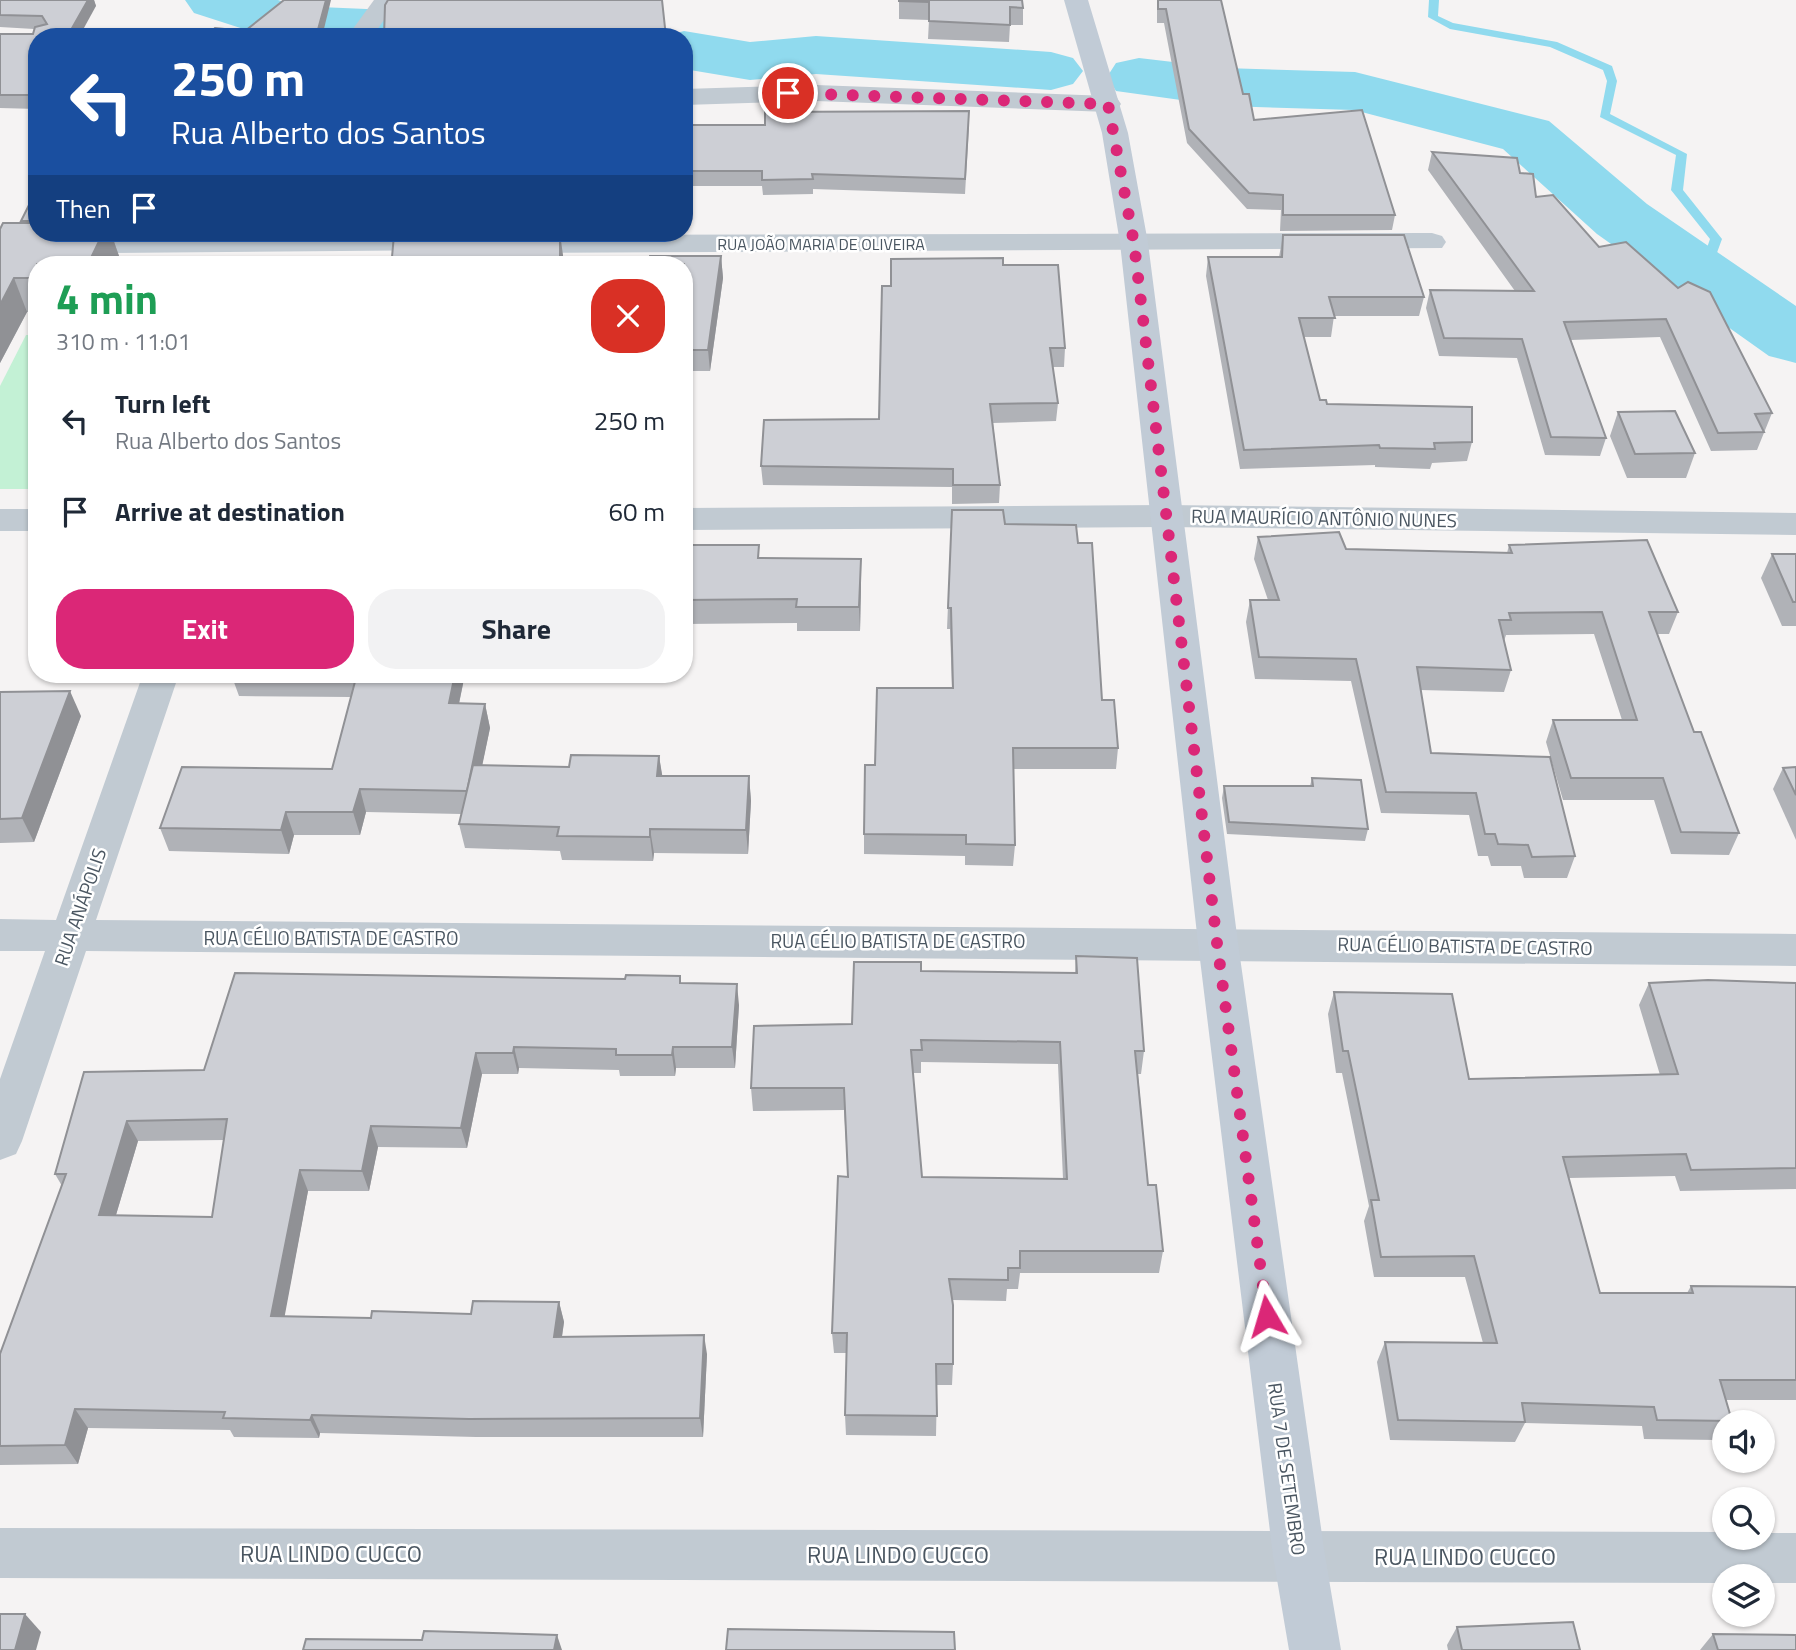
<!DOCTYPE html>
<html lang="en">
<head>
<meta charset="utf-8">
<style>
  body { margin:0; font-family:"Titillium Web",sans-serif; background:#f2f2f3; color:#1f2937; height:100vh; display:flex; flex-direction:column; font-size:26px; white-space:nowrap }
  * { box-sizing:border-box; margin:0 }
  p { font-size:23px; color:#747a83 }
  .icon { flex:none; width:38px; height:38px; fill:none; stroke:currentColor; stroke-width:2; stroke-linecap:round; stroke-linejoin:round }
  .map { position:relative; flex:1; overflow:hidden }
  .panel { position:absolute; left:28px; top:256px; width:665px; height:427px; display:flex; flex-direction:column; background:#fff; border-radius:28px; box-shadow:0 2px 5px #0004 }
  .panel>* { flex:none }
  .top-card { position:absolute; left:28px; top:28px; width:665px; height:214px; border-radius:28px; box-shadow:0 2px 5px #0004; background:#1a4fa0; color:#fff; overflow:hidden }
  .controls { position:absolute; left:1712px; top:1410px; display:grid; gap:14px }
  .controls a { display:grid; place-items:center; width:63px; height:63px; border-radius:50%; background:#fff; box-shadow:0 2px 5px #0004; font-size:35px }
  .pin { position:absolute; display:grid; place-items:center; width:60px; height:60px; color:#fff; margin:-30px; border:4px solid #fff; border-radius:50%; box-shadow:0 2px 7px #0007 }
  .me { position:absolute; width:77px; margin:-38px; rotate:353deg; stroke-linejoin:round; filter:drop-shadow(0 0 5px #0008) }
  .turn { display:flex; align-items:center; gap:24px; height:147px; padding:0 28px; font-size:32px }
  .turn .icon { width:91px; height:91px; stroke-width:2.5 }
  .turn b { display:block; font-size:49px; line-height:60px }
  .then { display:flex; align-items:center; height:66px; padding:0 28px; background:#0003; gap:14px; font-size:26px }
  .round { display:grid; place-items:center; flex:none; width:74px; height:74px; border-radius:28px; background:#f2f2f3 }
  .summary { display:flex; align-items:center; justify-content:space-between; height:119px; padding:0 28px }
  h1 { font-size:42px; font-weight:700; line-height:52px; color:#1e9e55 }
  .button { display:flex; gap:14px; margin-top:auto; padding:14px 28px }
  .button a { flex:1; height:80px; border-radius:28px; background:#db2777; color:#fff; font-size:28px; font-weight:700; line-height:80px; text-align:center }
  .button a+a { background:#f2f2f3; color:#1f2937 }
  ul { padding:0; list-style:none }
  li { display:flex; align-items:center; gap:21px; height:91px; padding:0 28px }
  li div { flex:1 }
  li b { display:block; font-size:26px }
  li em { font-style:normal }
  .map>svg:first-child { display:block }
</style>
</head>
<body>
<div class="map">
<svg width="1796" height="1650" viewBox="0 0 1796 1650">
  <rect width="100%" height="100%" fill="#f5f3f3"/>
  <path fill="#c3f1d5" d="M26,335h11v154h-37v-103z"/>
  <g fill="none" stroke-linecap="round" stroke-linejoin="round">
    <path fill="#90daee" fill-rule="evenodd" d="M1429,0h10l-1,16 15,7 104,19 55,24 5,15 -7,33 77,40 -4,36 39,49 -15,41 -4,1 -6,-4 13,-38 -39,-49 5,-35 -76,-38 7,-36 -4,-11 -53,-23 -100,-18 -22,-12z"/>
    <g fill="#90daee" fill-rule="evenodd">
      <path d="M185,0h93l18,6 94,4 65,-2 123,10 22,6 9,13h-341l-74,-24z"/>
      <path d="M684,31l66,11 66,-6 235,16 22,6 10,13 -10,13 -22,6 -235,-16 -66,6 -66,-11v-32h-22z"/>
      <path d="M1139,58l85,10 131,4 194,49 98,83 149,102v57l-27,-7 -172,-122 -94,-85 -149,-39 -130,-4 -108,-15 -9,-14 9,-14z"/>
    </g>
    <g fill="#c1cad2" fill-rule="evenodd">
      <path d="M374,0h24l-26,37h-25z"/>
      <path d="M816,85l292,11 9,2 4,6 -4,6 -9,2 -292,-11 -132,4v-16z"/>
      <path d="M1432,233l10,3 4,6 -4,6 -932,5 -10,-3 -4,-6 4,-6 10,-3z"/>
      <path d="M447,235l10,3 4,6 -4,6 -457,4v-18z"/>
      <path d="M1166,505l630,8v22l-630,-8 -482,3v-22z"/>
      <rect x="0" y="509" width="37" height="22"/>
      <path d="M143,674h36l-83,246 1700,14v32l-1710,-15 -64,190 -6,13 -16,6v-81l45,-128h-45v-32l56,1z"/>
      <path d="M0,1528l1724,4v6h38v-5h34v50h-34v-6h-38v6l-1724,-5z"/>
    </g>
    <path fill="#c1cbd6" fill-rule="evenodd" d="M1064,0h24l40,133 20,110 90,700 87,613 16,94h-52l-16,-94 -75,-613 -78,-700 -18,-110z"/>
  </g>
  <g fill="#b0b2b7" fill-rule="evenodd">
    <path d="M0,0h94l2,6 -59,31v72l-37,-1v-74h33l1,-5 -34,-2z"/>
    <path d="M899,0l124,8v17h-13l-1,17 -81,-3 1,-19 -30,-1z"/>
    <path d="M1157,0h64l22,94 11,26 141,95 -3,15 -112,1 1,-21 -34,-1 -60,-66 -23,-120h-7z"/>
    <path d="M684,125l285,1 -4,68 -152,-5v5l-50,1 -1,-9h-78z"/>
    <path d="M1432,152l88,21 16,24 63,50 173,166 -15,37 -46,1 -51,-114 -89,3 35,98 -6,18 -55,-1 -28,-97 -78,-2 -13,-48 4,-18 85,1 -87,-121z"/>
    <path d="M37,189v44h92h-18l8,23 -4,8h-78v48h-10l-27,51v-134l22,-6 -1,-2z"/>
    <path d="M1283,235l141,62 -5,19h-85l-3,21h-27l16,63 7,4 145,38 -5,19 -35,2 -2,6 -55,-2v-2l-135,4 -34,-193 2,-19h71z"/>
    <path d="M563,255v5l86,1 72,-5 2,22 -13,93h-20l-6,32v-139h-312z"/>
    <path d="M1003,265l62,83 -1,19h-11l5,36 -2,18 -63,2 7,62 -1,18 -47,1v-17l-189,-2 -2,-19 118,-47 12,-133z"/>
    <path d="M1618,412l77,41 -9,25h-59l-17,-42z"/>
    <path d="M952,510l126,33 24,157 16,48 -2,21h-103l2,76 -2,21 -48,-1v-9l-101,-2v-20l88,-146 -2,-59h-3z"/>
    <path d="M1258,537l88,12 161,4 2,-8 169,67 -9,22h-12l37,98 45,101 -10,22 -58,-1 -17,-54h-91l-17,-58 7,-22h69l-28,-86 -88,1 -2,6 7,29 -7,22 -84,-2 11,63 144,103 -8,22h-43l-3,-12h-30l-3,-10h-10l-9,-41 -88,-2 -30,-132 -96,-2 -9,-57 4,-22h18l-14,-41z"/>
    <path d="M684,550l76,8 101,24 -1,49h-63v-8l-113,1z"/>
    <path d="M1772,554h24v72h-14l-21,-48z"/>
    <path d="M231,674h234l-6,30h26l5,24 -8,37 87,2 90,-11 3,20h87l2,25 -3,53 -94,-1 -1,8 -91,-1 -2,-9 -95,-3 -6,-24 2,-10 -95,-2 -6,23h-66l-5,19 -120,-3 -9,-23 172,-59 19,-72 -112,-1z"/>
    <path d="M0,692l81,24 -47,126 -34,1z"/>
    <path d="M1796,767v73l-23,-51 10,-21z"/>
    <path d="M1312,778l56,51 -3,12 -138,-7 -5,-36 2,-12h86z"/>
    <path d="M1076,956l68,95 -3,23h-3l10,111 15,66 -4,22h-139l-2,16h-11l-1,12 -53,-1v64l-1,21h-15l-1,51 -90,-1 -1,-20 2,-62h-13l-2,-20 16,-157 -4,-66 -91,1 -2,-23 101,-64 69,-53 154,2zM921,1062l137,2 5,115 -141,-2 -9,-104h8z"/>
    <path d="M681,983l58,22 -4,63h-59l-1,8h-55l-1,-6 -100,-2 -1,6h-36l-15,74 -89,-1 -9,44h-61l-24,125 87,2 100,-4 88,-12 5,20 -2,15 145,17 -4,83h-227l-156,-4 -1,5 -85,-1 -4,-7 -142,-2 -10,36 -78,1v-111l62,-168 -7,-12 29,-102 120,-2zM224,1140l-12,77 -96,-2 22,-74z"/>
    <path d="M1649,983h147v206l-116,2 -5,-15 -106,2 31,115h87l4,-7 105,1v113h-70l6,21 -2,2h-6v9l-6,8 -74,-1 -2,-13 -117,-3 -10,19 -125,-2 -13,-78 8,-20 98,1 -18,-66h-91l-10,-56 5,-15 -27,-133h-6l-8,-59 6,-22 135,87 191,-4 -21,-70z"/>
    <path d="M1457,1627l123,23h-132l-1,-5z"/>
    <path d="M1713,1634l83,16h-96z"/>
  </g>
  <g fill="#909195">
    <path d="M88,0h6l2,6 -17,31h-12z"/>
    <path d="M326,0h5l-9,37h-6z"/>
    <path d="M37,90v15l-3,-10z"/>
    <path d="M103,233h8l8,23 -4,8h-27z"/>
    <path d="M560,234l3,21v9l-3,-4z"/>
    <path d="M721,256l2,22 -13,93 -2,-21z"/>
    <path d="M14,278l13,34 -27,51v-58z"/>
    <path d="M688,350l2,21 -6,32v-33z"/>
    <path d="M861,559v23l-1,49 -1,-24z"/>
    <path d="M455,674h10l-11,53 -5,-24z"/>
    <path d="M70,691l11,25 -47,126 -12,-24z"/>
    <path d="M485,704l5,24 -18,87 -5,-24z"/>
    <path d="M659,756l4,24 -6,-4z"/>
    <path d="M749,776l2,25 -3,53 -2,-24z"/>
    <path d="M360,789l6,23 -6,23 -7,-23z"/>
    <path d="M286,812l8,23 -5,19 -8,-24z"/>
    <path d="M650,829l4,24 -1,8 -3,-24z"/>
    <path d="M737,984l2,21 -4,63 -3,-21z"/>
    <path d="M514,1047l5,21 -1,6 -5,-21z"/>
    <path d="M673,1047l3,21 -1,8 -3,-21z"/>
    <path d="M476,1053l6,21 -15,74 -6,-20z"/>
    <path d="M127,1121l11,20 -28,94 -11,-20z"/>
    <path d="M371,1126l7,21 -9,44 -7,-20z"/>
    <path d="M300,1170l8,21 -27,145 -10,-20z"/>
    <path d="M559,1302l5,20 -5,34 -5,-19z"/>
    <path d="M704,1335l3,19 -4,83 -3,-19z"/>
    <path d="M75,1409l13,19 -10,36 -13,-19z"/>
    <path d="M312,1415l8,18 -1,5 -9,-18z"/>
    <path d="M25,1614l16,18 -5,18h-21z"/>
    <path d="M557,1635l5,15h-8z"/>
  </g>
  <g fill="#cdcfd5" stroke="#909195" stroke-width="2" fill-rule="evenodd">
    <path d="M0,0h88l-21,37h-30v53l-3,5h-34v-61h33l2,-7 12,-3 -5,-8 -42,-1z"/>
    <path d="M284,0h42l-10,37h-110l9,-9 30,3z"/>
    <path d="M388,0h274l4,37h-282l1,-32z"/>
    <path d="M899,0h123l1,8 -13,-1v18l-81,-4v-19l-30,-1z"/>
    <path d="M1158,0h63l22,94h6l5,26 108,-10 33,105h-112v-20l-34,-2 -60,-64 -23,-120h-8z"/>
    <path d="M969,111l-4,68 -153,-5 1,5 -51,1v-9h-78v-46h81v-13z"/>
    <path d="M1432,152l85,6 3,15 13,1 3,23 17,-2 46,52 27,-5 52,46 10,-6 22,10 62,121 -17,1 9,18 -46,1 -52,-114 -102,3 42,116 -55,-1 -29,-98 -78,-1 -14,-48 104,1z"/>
    <path d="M37,189v32h-16z"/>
    <path d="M3,223h34v10h66l-15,31h-51v14h-23l-14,27v-76z"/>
    <path d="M560,234v26l89,1 1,-5h71l-13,94h-20l-4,20v-106h-312l3,-7h17l2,-22z"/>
    <path d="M1283,235h121l20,62h-95l6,21h-36l21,82h6l1,4 145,3v35l-38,1 1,6 -55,-1 -1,-3 -135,5 -36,-193h74z"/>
    <path d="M1003,258v7h55l7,83h-15l8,55 -68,1 10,81h-47v-16l-192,-3 3,-46 115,-1 3,-133h9v-27z"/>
    <path d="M1675,411l20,42 -60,1 -17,-42z"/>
    <path d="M952,510h51l2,14 71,1 2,18h14l10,157h12l4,48h-105l2,97 -49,-1v-9l-102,-1 1,-69h10l2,-77h76l-2,-80h-3z"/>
    <path d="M1339,532l7,17 166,4 -3,-8 138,-5 31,72h-29l45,120h7l38,101 -58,-1 -18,-54h-92l-18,-58h84l-35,-108 -93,1 2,7h-12l12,50 -94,-3 14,86 119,4 25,99 -43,1 -4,-12 -30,-1 -3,-10h-10l-9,-41 -90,-1 -30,-133 -97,-2 -9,-57h29l-21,-63z"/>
    <path d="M692,545h67l-1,13 103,1 -2,48h-63l1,-8 -113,1v-50h7z"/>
    <path d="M1772,554h24v48h-3z"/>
    <path d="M357,674h98l-6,29 36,1 -18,87 -107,-2 -7,23h-67l-5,18 -121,-2 22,-61 150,2z"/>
    <path d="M70,691l-48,127 -22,1v-127z"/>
    <path d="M571,755l88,1 -2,20h92l-3,54 -96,-1v8l-93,-1 2,-9 -100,-3 14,-59 96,2z"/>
    <path d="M1796,767v28l-13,-27z"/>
    <path d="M1312,778l49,2 7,49 -139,-7 -5,-36h89z"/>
    <path d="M1076,956l61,2 7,93h-9l13,134h8l7,66h-143v17h-12v12l-59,-1 4,26v59h-17l1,52 -92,-1 2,-82h-15l6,-157 10,1 -4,-89h-93l3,-62 98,-2 2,-62h67v9l156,2zM921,1040l139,2 7,137 -145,-2 -11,-127h11z"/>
    <path d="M235,973l390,6 1,-4 54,1v7l57,1 -5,63h-59l-1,8h-56v-6l-102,-2 -1,6h-37l-15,75 -90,-2 -9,45 -62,-1 -29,146 100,2 1,-7 99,3 2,-13 86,1 -5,35 150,-2 -4,83 -231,1 -157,-4 -2,5 -87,-2 2,-6 -150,-3 -10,36 -65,1v-92l66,-180h-11l29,-102 120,-2zM227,1119l-15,98 -113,-2 28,-94z"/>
    <path d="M1708,980l88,3v185l-105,2 -5,-16 -123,3 37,136h93l-2,-7 105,1v93h-76l12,41 -75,-1 -3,-13 -132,-4 3,19 -127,-2 -13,-78 112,1 -23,-87 -93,1 -10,-57h8l-31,-149h-5l-9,-59 118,2 17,85 209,-5 -29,-91z"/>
    <path d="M0,1614h25l-10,36h-15z"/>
    <path d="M1573,1622l7,28h-118l-5,-23z"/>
    <path d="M728,1629l226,3 1,18h-229z"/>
    <path d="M424,1631l133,4 -3,15h-251l3,-11 116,1z"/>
    <path d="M1713,1634l83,1v15h-78z"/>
  </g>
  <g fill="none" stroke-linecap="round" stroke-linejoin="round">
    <path stroke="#db2777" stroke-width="12" stroke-dasharray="0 21.6" d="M788,93l320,11 26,139 83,700 50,373"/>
  </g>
  <g text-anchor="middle" stroke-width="5" stroke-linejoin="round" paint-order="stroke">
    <g font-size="16" fill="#4a5661" stroke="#fff">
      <text x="821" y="250">RUA JOÃO MARIA DE OLIVEIRA</text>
    </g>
    <g font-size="19" fill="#4a5661" stroke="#fff">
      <text transform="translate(1324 518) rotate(1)" y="7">RUA MAURÍCIO ANTÔNIO NUNES</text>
      <text transform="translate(80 907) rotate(-71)" y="7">RUA ANÁPOLIS</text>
      <text x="331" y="945">RUA CÉLIO BATISTA DE CASTRO</text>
      <text x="898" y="948">RUA CÉLIO BATISTA DE CASTRO</text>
      <text transform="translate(1465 946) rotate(1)" y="7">RUA CÉLIO BATISTA DE CASTRO</text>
      <text transform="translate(1287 1469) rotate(82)" y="7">RUA 7 DE SETEMBRO</text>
    </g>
    <g font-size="23" fill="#4a5661" stroke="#fff">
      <text x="331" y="1562">RUA LINDO CUCCO</text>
      <text x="898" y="1563">RUA LINDO CUCCO</text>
      <text x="1465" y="1565">RUA LINDO CUCCO</text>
    </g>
  </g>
</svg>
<div class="controls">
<a><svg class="icon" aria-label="sound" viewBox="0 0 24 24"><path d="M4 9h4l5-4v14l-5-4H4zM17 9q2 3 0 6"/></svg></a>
<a><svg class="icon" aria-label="search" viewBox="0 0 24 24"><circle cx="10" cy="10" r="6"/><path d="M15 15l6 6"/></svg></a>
<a><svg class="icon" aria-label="layers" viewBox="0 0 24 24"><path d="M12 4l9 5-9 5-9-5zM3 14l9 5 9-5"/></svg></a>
</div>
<div class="pin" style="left:788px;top:93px;background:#d93025"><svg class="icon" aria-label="arrive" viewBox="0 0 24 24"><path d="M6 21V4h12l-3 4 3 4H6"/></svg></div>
<svg class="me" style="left:1267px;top:1316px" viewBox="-20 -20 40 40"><path d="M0-17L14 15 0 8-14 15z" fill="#db2777" stroke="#fff" stroke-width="4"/></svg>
<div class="top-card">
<div class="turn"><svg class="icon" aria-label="left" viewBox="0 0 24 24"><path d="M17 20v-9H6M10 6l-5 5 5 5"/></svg><div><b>250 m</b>Rua Alberto dos Santos</div></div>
<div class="then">Then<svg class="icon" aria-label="arrive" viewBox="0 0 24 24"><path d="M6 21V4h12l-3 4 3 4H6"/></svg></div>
</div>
<section class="panel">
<div class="summary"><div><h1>4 min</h1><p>310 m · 11:01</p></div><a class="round" style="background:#d93025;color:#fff"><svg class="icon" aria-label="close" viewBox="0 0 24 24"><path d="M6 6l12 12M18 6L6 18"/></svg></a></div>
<ul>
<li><svg class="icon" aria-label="left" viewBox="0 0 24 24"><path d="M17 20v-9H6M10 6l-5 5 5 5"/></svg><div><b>Turn left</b><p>Rua Alberto dos Santos</p></div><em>250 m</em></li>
<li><svg class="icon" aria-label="arrive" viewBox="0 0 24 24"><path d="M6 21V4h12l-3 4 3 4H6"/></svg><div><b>Arrive at destination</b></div><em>60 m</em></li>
</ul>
<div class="button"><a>Exit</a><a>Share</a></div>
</section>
</div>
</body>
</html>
